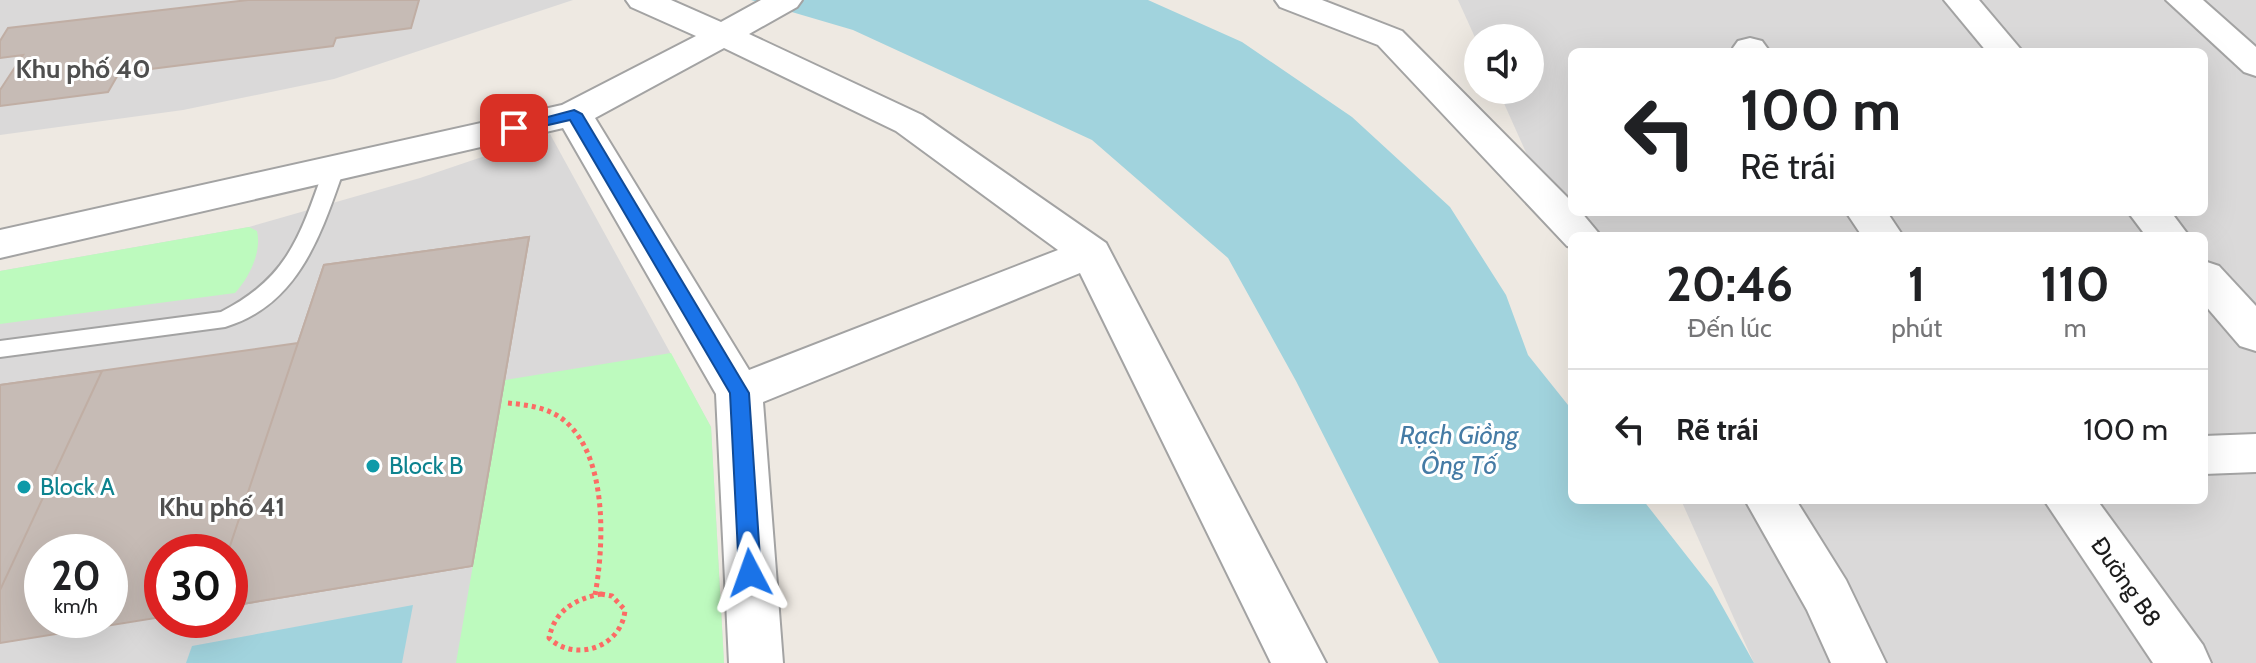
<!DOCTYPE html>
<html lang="vi">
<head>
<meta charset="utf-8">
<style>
  body { margin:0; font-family:Cabin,sans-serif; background:#f6f6f6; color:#202124; height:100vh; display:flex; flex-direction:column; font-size:30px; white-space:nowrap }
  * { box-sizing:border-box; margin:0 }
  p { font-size:26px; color:#757577 }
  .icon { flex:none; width:44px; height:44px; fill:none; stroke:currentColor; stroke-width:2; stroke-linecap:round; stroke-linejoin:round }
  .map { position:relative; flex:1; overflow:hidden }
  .panel { position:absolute; left:1568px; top:232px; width:640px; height:272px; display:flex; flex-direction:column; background:#fff; border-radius:12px; box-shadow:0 8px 32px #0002 }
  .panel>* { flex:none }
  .banner { position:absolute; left:1568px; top:48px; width:640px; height:168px; border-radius:12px; box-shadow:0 8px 32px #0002; background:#fff; color:#202124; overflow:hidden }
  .fabs { position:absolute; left:1464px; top:24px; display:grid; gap:16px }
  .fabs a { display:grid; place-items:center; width:80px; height:80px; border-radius:50%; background:#fff; box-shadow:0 8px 32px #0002; font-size:40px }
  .speed { position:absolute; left:24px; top:534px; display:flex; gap:16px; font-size:40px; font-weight:700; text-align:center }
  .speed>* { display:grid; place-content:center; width:104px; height:104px; border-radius:50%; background:#fff; box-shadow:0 8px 32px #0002; line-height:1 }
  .speed small { font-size:20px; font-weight:400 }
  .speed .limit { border:12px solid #d22; background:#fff; color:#111 }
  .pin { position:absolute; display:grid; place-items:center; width:68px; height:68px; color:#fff; margin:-34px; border-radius:16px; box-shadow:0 4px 12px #0006 }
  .me { position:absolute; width:88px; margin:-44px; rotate:356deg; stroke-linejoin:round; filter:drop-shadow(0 0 6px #0008) }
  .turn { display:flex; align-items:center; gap:28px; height:168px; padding:0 40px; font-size:36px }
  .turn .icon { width:104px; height:104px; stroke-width:2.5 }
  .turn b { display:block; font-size:56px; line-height:68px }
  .eta { display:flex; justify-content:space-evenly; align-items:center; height:136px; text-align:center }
  .eta b { font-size:48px; font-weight:700; line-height:56px }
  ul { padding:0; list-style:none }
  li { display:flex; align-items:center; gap:24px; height:120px; padding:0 40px; border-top:2px solid #e0e0e0 }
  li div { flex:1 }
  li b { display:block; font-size:30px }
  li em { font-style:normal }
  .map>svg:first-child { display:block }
</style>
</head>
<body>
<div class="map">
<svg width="2256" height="663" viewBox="0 0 2256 663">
  <rect width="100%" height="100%" fill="#eee9e2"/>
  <g fill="#dad9d9" fill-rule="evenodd">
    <path d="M0,0h573l-239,79 -151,31 -183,25z"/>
    <path d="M1458,0h798v663h-502l-73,-163h523v-264h-632v19l-74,-165h32v-52h-52v6zM1572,52h632v160h-632z"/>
    <path d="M550,134l161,293 13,236h-724v-392l249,-44 171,-49zM42,552h68v68h-68zM162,552h68v68h-68z"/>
  </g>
  <g fill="#bdfabe">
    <path d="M249,227l8,4c5,21 -8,47 -22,62l-235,31v-53z"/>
    <path d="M671,353l40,74 13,236h-268l49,-283z"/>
  </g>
  <g fill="#a1d3dd">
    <path d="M751,0h397l94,42 110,75 98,90 56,88 22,60 44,55v90h71l69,88 42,75h-315l-143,-282 -68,-123 -136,-118 -239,-110z"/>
    <path d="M413,605l-11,58h-216l6,-17z"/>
  </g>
  <g fill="#c6bbb5" stroke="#c0aea4" stroke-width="2" fill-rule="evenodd">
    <path d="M248,0h171l-8,28 -75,10 -3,8 -214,27 -11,19 -108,14v-16l23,-35 -23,3v-17l8,-13z"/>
    <path d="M529,237l-57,329 -242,40v-54h-68v65l-162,26v-258l298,-42 26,-78zM42,552h68v68h-68z"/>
    <path d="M529,237l-57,329 -242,40 -2,-54 96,-287z"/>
    <path d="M102,371l-102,219v-205z"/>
  </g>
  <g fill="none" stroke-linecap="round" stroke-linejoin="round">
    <g stroke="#a3a3a3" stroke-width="4">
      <path id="service" d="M334,163l10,6c-23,65 -45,136 -119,158l-225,30v-16l221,-29c67,-34 79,-76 103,-143z"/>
    </g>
    <g stroke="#a3a3a3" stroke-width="4">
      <g id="minor">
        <path d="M626,0h45l50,22 40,-22h41l-5,7 -48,27 173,81 184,128 220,420h-55l-191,-390 -317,129 20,261h-54l-13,-269 -153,-266 -563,130v-28l562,-125 134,-69 -65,-29zM724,48l172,83 162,119 -309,120 -154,-252z"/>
        <path d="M1275,0h47l80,31 170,171v10h9l20,24h-29v11l-5,-1 -189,-201 -98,-38z"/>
        <path d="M1944,0h35l44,52h-36z"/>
        <path d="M2166,0h37l53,47v29l-12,-4z"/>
        <path d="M1750,38l12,3 8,11h-35l-2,-4 5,-7z"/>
        <path d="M1846,212h41l16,24h-41z"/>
        <path d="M2128,212h43l18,24h-43z"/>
        <path d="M2204,261l15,5 37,40v45l-16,-5 -36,-42z"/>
        <path d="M2256,434v38l-52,2v-38z"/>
        <path d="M1745,500h51l50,80 40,83h-55l-24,-53z"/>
        <path d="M2044,500h53l106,145 8,18h-58z"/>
      </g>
    </g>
    <g stroke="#fc6b65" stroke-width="5" stroke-dasharray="4 4" stroke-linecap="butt">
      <path d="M508,403c20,2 43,5 58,19 42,37 38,124 29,173"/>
      <path d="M601,594l11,2 13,14c-3,37 -50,53 -76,28 6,-28 26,-39 52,-44z"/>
    </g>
    <use href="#service" fill="#fff" fill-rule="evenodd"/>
    <use href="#minor" fill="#fff" fill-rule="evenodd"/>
  </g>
  <path fill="#1a73e8" stroke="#114b97" stroke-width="2" d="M574,110l8,4 167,279 12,180 -3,7h-15l-4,-7 -9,-180 -160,-273 -56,13 -8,-5z"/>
  <g fill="#0f9aa8" stroke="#fff" stroke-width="3">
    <circle cx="373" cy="466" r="8"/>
    <circle cx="24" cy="487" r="8"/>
  </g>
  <g text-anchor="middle" stroke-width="6" stroke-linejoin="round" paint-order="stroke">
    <g font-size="24" fill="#0d838f" stroke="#fff" text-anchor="start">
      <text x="389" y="474">Block B</text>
      <text x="40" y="495">Block A</text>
    </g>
    <g font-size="24" fill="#1c1c1c" stroke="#fff">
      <text transform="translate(2126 582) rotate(55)" y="8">Đường B8</text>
    </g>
    <g font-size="26" font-weight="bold" fill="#4f4f4f" stroke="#fff">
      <text x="83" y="78">Khu phố 40</text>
      <text x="222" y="516">Khu phố 41</text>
    </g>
    <g font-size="26" font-style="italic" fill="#457ba5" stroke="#fff">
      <text x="1459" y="444">Rạch Giồng<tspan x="1459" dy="30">Ông Tố</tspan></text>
    </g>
  </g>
</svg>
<div class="fabs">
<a><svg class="icon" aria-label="sound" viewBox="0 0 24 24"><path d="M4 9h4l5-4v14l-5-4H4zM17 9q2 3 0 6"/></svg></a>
</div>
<div class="speed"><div>20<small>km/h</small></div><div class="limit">30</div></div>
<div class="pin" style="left:514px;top:128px;background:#d93025"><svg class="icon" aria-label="arrive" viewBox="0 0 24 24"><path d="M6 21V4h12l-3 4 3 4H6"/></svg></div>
<svg class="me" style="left:750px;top:573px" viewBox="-20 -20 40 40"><path d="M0-17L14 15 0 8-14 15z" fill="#1a73e8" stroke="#fff" stroke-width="4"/></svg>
<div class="banner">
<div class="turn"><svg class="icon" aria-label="left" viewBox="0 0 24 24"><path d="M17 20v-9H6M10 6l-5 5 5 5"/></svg><div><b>100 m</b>Rẽ trái</div></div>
</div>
<section class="panel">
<div class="eta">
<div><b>20:46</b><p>Đến lúc</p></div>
<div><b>1</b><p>phút</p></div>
<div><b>110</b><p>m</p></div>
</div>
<ul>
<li><svg class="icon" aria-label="left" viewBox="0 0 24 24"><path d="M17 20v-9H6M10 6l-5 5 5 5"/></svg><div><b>Rẽ trái</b></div><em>100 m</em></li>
</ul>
</section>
</div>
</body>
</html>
